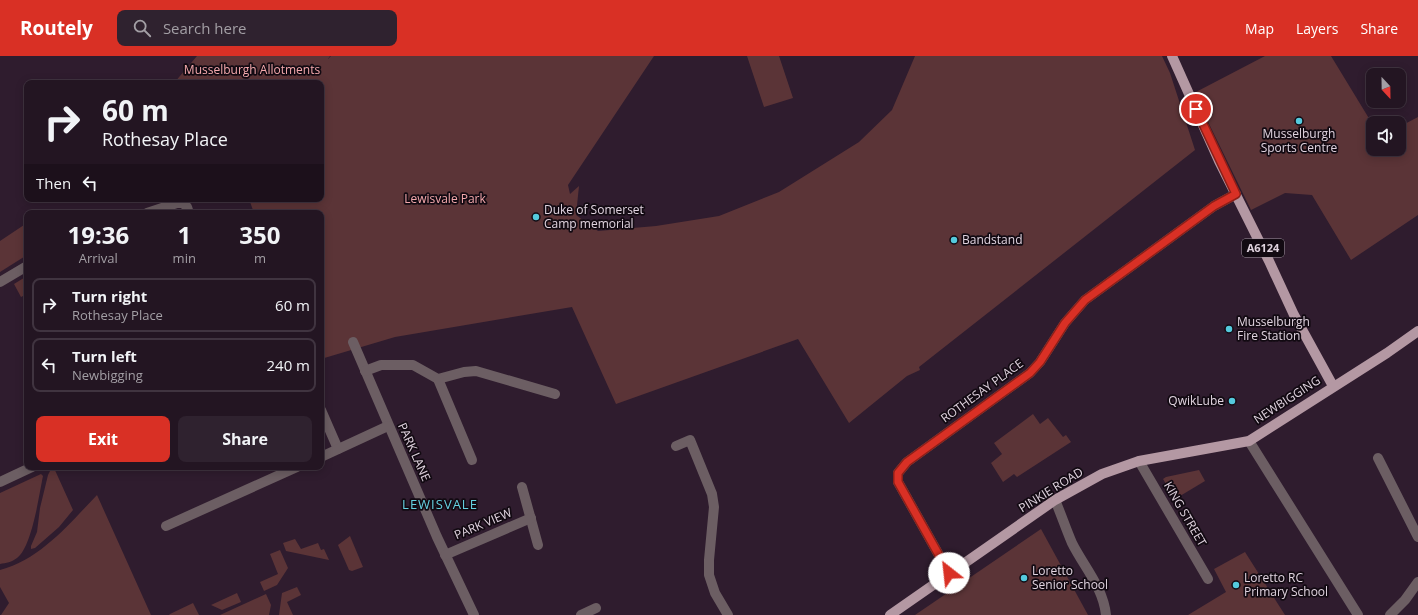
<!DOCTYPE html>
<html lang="en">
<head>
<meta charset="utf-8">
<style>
  body { margin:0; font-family:"Open Sans",sans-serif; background:#2f222f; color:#f1f3f6; height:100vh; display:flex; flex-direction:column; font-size:15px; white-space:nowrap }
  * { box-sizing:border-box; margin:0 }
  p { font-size:13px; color:#a39fa5 }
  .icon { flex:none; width:22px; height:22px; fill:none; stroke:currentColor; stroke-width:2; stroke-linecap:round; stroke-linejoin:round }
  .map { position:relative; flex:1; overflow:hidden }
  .sheet { position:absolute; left:24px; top:154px; width:300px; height:260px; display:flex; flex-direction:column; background:#231522; border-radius:8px; box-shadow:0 2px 10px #0003,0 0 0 1px #403440 }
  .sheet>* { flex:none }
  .guide { position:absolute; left:24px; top:24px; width:300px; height:122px; border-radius:8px; box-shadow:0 2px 10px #0003,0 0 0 1px #403440; background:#231522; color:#f1f3f6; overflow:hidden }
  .needle { width:26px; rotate:158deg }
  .controls { position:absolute; left:1366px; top:12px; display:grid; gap:8px }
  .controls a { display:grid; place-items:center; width:40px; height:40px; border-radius:8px; background:#231522; box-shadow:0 2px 10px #0003,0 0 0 1px #403440; font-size:20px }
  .pin { position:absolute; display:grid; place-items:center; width:34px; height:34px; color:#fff; margin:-17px; border:2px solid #fff; border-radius:50%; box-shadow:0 1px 4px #0007 }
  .me { position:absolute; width:44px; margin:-22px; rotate:331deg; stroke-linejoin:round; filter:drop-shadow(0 0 3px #0008) }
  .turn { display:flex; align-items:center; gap:14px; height:84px; padding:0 12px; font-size:18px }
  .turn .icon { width:52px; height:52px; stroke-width:2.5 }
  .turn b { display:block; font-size:28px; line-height:34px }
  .then { display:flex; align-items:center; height:38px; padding:0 12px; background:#0003; gap:8px; font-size:15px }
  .eta { display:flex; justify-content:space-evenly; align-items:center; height:68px; text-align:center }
  .eta b { font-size:24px; font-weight:700; line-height:28px }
  .button { display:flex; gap:8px; margin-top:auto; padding:8px 12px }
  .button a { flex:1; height:46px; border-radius:8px; background:#d93025; color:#fff; font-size:16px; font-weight:700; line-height:46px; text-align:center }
  .button a+a { background:#2f222f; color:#f1f3f6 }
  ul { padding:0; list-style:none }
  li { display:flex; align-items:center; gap:12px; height:54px; margin:0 8px 6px; padding:0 4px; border:2px solid #403440; border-radius:8px }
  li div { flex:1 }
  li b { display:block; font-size:15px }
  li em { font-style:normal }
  header { display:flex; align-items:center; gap:24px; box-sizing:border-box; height:56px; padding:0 20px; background:#d93025; color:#fff }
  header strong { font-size:19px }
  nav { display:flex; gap:22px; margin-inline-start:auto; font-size:14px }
  .search { width:280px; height:36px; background:#2f222f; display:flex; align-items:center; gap:10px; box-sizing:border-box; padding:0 14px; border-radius:8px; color:#a39fa5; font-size:15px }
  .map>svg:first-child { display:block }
</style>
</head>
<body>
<header>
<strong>Routely</strong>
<div class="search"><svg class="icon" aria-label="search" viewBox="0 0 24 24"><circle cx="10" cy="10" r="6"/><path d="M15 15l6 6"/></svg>Search here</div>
<nav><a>Map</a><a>Layers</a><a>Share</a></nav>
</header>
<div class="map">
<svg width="1418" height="559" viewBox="0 0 1418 559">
  <rect width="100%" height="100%" fill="#2f1c2e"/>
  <g fill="#5b3437">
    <path d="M197,0h133l-2,3 3,-3h323l-86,129 2,9 9,-8 -3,29 22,16 58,-5 63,-10 60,-24 80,-50 33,-32 23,-54h247l8,17 25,77 -276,217 1,3 -13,6 -58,47 -51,-84 -182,65 -44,-97 -177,30 -74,22v-146h-67l-5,-14h72v-116h-147z"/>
    <path d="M747,0h32l14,42 -29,9z"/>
    <path d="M1265,0h66l42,69v24h26v-22l19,-10v98l-67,45 -39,-65 -27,-2 -34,17 -57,-117z"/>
    <path d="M27,167v32l-27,17v-31z"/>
    <path d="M27,220v18l-6,3 -7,-13z"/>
    <path d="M1033,358l7,10 8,-6 15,19 3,-2 5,7 -54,35 -3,-3 -11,8 -12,-19 11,-9 -8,-11z"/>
    <path d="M54,412l19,42 -14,17 -24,21 -4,1v-3l6,-14 3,-24 8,-33 2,-4z"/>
    <path d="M1199,414l6,11 -30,18 -12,-20 3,-2z"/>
    <path d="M41,418l2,2c-4,19 -11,71 -26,82 -5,4 -11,5 -17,6v-71z"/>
    <path d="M97,439l54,120h-150l8,-12 -9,-16v-17c41,-11 69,-46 97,-75z"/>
    <path d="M1041,473l47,86h-173z"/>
    <path d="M350,480l13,31 -11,4 -3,-1 -11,-25z"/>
    <path d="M295,483l6,10 17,-6 3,7 3,-1 5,11 -43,-9 -3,-8z"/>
    <path d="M280,494l8,18 -11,17 -13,6 -4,-9 18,-8 -8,-20z"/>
    <path d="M1245,496l40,63h-97l38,-23 -12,-23z"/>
    <path d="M297,531l4,8 -14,7 6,13h-14l3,-22z"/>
    <path d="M237,537l4,9 -19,8 -11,-5z"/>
    <path d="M266,538l5,11 -2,10h-49z"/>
    <path d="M193,547l6,12h-30l1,-1z"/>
  </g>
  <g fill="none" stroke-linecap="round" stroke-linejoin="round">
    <g stroke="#6c5e63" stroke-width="10">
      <path d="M147,157l30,-10h6l4,4 2,6"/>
      <path d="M0,226l27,-16"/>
      <path d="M353,286l84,195 37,78"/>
      <path d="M365,315l16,-6h32l25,14 26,-7 12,-1 79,23"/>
      <path d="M438,323l34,81"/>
      <path d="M321,354l17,39"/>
      <path d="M1249,385l109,174"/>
      <path d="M676,390l14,-6 22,54 2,13 -5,53v15l6,18 13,22"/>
      <path d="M321,401l67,-31"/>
      <path d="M1378,402l40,79"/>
      <path d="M1139,405l69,118"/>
      <path d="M0,426l32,-15"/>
      <path d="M522,431l16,58"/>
      <path d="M1055,444c6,14 11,29 17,43 12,24 31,44 34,72"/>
      <path d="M166,470l131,-59"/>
      <path d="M445,499l86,-37"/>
      <path d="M949,517l-51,-91v-9l9,-11 123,-89 10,-11 25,-39 20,-23 129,-94 22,-12"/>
      <path d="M581,559l15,-7"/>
      <path d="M1390,559l15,-15 13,-18"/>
    </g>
    <g stroke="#b498a3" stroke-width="10">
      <path d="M1172,0l47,105 50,100 25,54 39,71"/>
      <path d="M890,559l165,-115 47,-26 37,-13 110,-20 138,-88 31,-22"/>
    </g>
  </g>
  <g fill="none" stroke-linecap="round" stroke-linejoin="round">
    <g stroke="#8d1f18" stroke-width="10">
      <path id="route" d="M949,517l-51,-91v-9l9,-11 123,-89 10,-11 25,-39 20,-23 129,-94 22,-12 -40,-85"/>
    </g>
    <use href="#route" stroke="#d93025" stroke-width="7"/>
  </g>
  <g fill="#54cadd" stroke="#120a12" stroke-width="1.5">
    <circle cx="1299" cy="65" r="4"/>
    <circle cx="536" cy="161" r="4"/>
    <circle cx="954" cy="184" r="4"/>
    <circle cx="1229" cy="273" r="4"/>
    <circle cx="1232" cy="345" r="4"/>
    <circle cx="1024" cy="522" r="4"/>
    <circle cx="1236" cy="529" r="4"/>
  </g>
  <g text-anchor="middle" stroke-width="3.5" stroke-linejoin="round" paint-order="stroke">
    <rect fill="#120a12" stroke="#a297a2" stroke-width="1" x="1242" y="183" width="42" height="18" rx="3"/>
    <g font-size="11" font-weight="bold" fill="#e0d3df">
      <text x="1263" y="196">A6124</text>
    </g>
    <g font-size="12" fill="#f4a9ad" stroke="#120a12">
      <text x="252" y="18">Musselburgh Allotments</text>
      <text x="445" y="147">Lewisvale Park</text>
    </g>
    <g font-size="12" fill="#e0d3df" stroke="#120a12" text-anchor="start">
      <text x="1299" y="82" text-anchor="middle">Musselburgh<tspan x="1299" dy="14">Sports Centre</tspan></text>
      <text x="544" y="158">Duke of Somerset<tspan x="544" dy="14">Camp memorial</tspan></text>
      <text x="962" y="188">Bandstand</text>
      <text x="1237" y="270">Musselburgh<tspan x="1237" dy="14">Fire Station</tspan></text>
      <text x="1224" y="349" text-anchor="end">QwikLube</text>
      <text x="1032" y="519">Loretto<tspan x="1032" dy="14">Senior School</tspan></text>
      <text x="1244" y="526">Loretto RC<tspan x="1244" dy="14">Primary School</tspan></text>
    </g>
    <g font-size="12" fill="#e0d3df" stroke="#120a12">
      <text transform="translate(982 335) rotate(-36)" y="4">ROTHESAY PLACE</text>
      <text transform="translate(1287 344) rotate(-33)" y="4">NEWBIGGING</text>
      <text transform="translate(414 396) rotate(66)" y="4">PARK LANE</text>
      <text transform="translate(1051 434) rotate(-32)" y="4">PINKIE ROAD</text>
      <text transform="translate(1185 458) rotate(60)" y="4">KING STREET</text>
      <text transform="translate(483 468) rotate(-23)" y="4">PARK VIEW</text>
    </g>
    <g font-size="13" letter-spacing="1" fill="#66d0e1" stroke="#120a12">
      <text x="440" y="453">LEWISVALE</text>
    </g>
  </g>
</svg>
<div class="controls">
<a><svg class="needle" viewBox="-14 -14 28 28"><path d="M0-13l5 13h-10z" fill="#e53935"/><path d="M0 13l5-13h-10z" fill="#a39fa5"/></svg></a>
<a><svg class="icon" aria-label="sound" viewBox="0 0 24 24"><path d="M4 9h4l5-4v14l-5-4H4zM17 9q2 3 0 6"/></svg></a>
</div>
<div class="pin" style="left:1196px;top:53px;background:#d93025"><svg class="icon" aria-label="arrive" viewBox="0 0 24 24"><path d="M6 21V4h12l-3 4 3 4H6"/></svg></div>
<svg class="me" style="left:949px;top:517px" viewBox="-20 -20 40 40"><circle r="19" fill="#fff"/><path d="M0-13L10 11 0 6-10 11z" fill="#d93025"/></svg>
<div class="guide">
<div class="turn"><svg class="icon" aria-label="right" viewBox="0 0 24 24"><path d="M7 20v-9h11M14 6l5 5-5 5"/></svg><div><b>60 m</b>Rothesay Place</div></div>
<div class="then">Then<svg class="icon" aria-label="left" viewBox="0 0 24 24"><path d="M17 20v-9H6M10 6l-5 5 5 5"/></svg></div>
</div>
<section class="sheet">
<div class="eta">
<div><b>19:36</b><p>Arrival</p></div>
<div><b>1</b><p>min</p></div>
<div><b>350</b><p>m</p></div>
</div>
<ul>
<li><svg class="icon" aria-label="right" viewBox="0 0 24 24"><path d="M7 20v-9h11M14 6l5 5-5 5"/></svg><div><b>Turn right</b><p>Rothesay Place</p></div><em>60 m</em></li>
<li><svg class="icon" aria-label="left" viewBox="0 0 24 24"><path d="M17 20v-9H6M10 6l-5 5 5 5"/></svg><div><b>Turn left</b><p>Newbigging</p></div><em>240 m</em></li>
</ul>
<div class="button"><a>Exit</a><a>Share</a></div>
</section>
</div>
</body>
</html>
